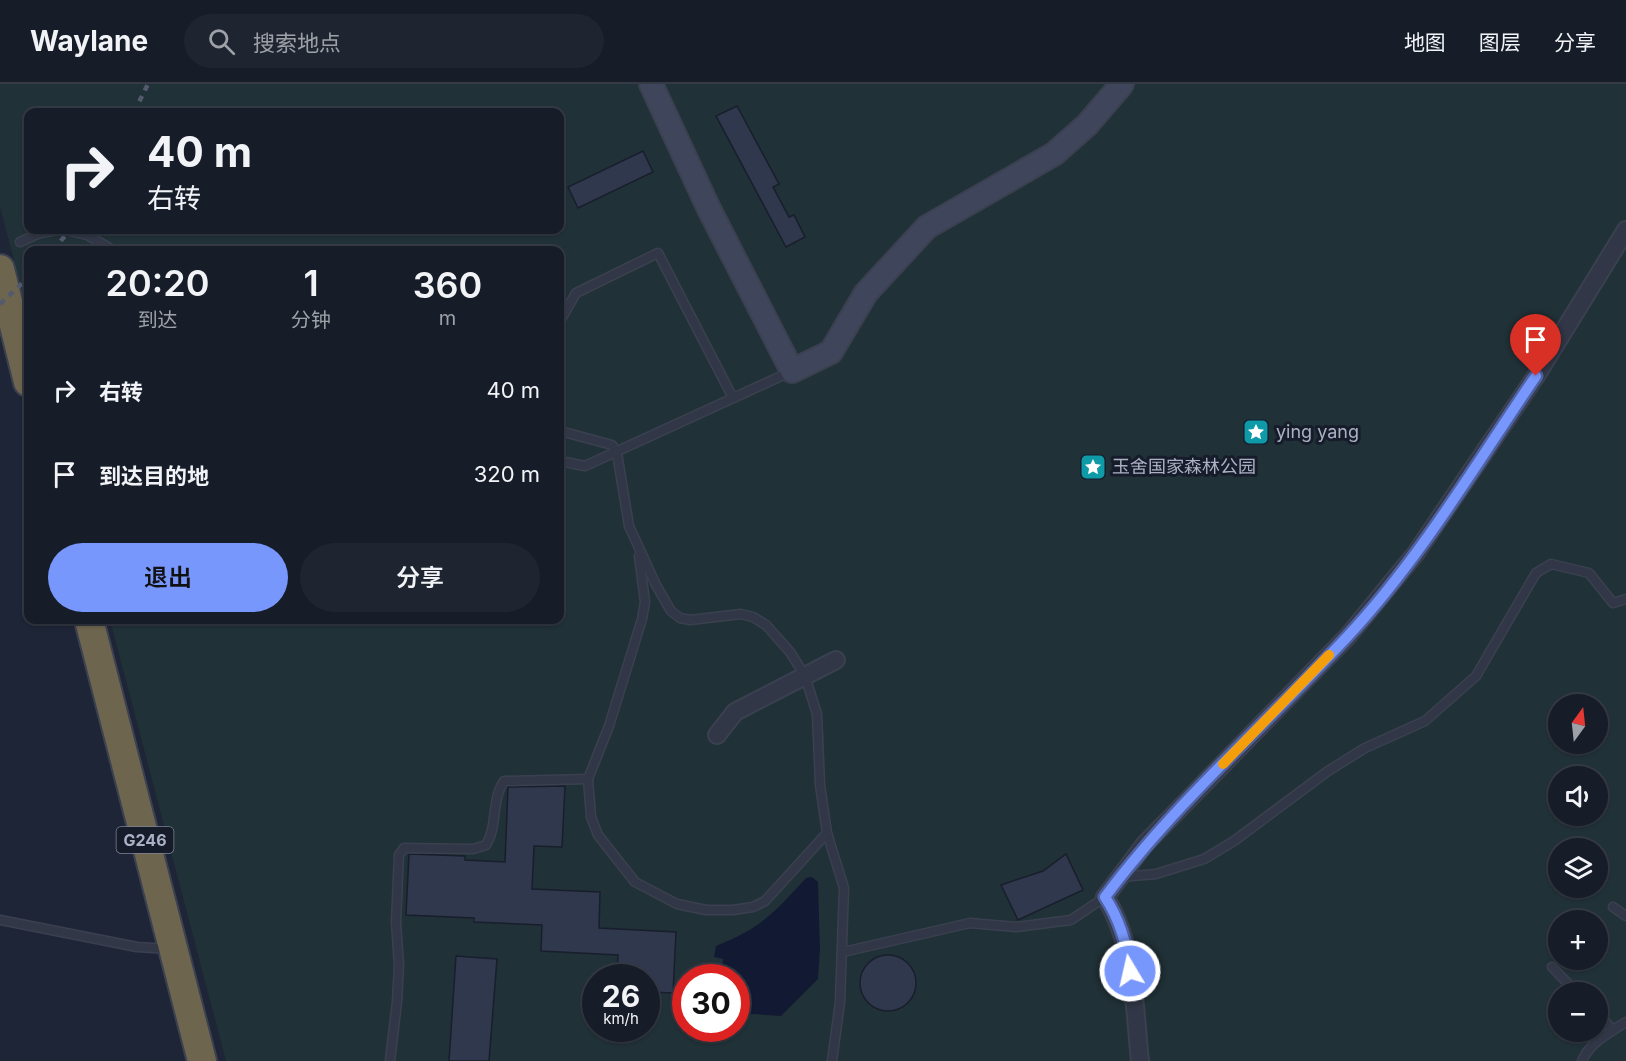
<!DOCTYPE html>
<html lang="zh">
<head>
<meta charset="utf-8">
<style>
  body { margin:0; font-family:Inter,"Noto Sans SC",sans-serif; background:#1f2530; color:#f1f3f6; height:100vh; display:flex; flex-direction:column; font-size:22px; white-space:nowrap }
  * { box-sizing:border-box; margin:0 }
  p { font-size:20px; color:#9ea1a8 }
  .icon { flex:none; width:33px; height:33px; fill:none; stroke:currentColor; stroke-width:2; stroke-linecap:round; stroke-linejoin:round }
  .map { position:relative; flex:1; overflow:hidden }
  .panel { position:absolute; left:24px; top:162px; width:540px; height:378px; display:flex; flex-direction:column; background:#161c28; border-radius:12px; box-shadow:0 2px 4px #0004,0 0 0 2px #353a45 }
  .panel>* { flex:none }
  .guide { position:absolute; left:24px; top:24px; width:540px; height:126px; border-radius:12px; box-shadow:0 2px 4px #0004,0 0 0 2px #353a45; background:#161c28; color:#f1f3f6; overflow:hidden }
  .needle { width:39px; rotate:15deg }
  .buttons { position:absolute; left:1548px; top:610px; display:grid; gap:12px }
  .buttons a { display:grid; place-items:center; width:60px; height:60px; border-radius:50%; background:#161c28; box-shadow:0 2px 4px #0004,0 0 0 2px #353a45; font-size:30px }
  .speed { position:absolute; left:582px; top:880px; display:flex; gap:12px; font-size:30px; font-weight:700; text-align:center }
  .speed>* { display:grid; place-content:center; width:78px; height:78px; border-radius:50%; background:#161c28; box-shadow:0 2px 4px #0004,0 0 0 2px #353a45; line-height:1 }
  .speed small { font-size:15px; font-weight:400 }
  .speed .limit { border:9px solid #d22; background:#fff; color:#111 }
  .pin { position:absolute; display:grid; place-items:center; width:51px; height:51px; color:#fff; margin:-62px -26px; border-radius:50% 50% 50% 0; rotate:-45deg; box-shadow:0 0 6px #0007 }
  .pin .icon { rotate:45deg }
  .me { position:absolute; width:66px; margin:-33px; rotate:351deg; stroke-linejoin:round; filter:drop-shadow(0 0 4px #0008) }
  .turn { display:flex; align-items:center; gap:21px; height:126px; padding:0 24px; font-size:27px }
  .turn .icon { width:78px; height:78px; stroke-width:2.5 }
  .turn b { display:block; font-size:42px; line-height:51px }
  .eta { display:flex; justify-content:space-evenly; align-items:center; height:102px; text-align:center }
  .eta b { font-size:36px; font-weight:600; line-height:42px }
  .button { display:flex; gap:12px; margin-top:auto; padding:12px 24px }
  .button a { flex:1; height:69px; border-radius:36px; background:#7897fc; color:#111; font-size:24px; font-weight:600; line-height:69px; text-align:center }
  .button a+a { background:#1f2530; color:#f1f3f6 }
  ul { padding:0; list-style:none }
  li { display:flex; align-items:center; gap:18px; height:84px; padding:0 24px }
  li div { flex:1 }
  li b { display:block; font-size:22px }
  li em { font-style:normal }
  header { display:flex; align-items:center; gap:36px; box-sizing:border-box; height:84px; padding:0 30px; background:#161c28; border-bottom:2px solid #353a45 }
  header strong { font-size:28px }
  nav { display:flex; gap:33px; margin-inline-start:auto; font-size:21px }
  .search { width:420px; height:54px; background:#1f2530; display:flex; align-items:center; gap:15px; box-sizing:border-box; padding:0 21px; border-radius:33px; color:#9ea1a8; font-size:22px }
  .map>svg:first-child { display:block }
</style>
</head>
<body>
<header>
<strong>Waylane</strong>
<div class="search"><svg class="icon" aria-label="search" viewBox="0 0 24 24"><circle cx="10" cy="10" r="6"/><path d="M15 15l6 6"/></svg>搜索地点</div>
<nav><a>地图</a><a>图层</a><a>分享</a></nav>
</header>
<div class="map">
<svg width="1626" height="977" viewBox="0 0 1626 977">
  <rect width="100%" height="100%" fill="#1e2536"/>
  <path fill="#203137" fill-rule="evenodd" d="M0,0h1626v977h-1400l-116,-441h450v-370h-532v64l-28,-107zM28,28h532v118h-532zM1558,621h40v39h-40zM1558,693h40v39h-40zM1558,765h40v39h-40zM1558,837h40v39h-40zM596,894h50v51h-50zM686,894h50v51h-50zM1558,909h40v39h-40z"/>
  <path fill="#121a33" d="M812,793l6,5 2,66 -2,31 -37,37 -44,-3 -1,-35h-14l1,-19 -9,-2 2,-11c44,-17 59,-34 90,-68z"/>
  <g fill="#30384d" stroke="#191e2d" stroke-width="1.5">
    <path d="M737,22l42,78 -6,3 16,30 5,-2 11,22 -19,10 -70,-131z"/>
    <path d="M643,67l10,21 -75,36 -10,-21z"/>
    <path d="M565,702l-3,61 -28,-1 -2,43 68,3 -1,36 77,4 -3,61 -27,-1v-14h-29l1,-23 -77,-4 1,-26 -68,-3v-4l-68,-3 3,-61 56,2v4l40,2 3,-75z"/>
    <path d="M1066,770l17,36 -65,30 -17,-35 42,-14z"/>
    <circle cx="888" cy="899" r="28"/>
    <path d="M456,872l41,3 -8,102h-40z"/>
  </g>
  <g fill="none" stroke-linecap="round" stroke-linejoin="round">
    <g stroke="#3b4050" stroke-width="11">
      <g id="lane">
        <path d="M65,146l22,5 26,15"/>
        <path d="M20,158l20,-9 19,-3"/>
        <path d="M560,237l16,-28 82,-40 75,145"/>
        <path d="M560,347l52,14 5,8 12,73 27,59 15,26 9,7 10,2 51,-6 12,3 13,8 24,27 15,24 12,38 3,71 7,48 17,55 -4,114 -8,59"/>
        <path d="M560,377l25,5 205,-94"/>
        <path d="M639,472l6,46 -3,17 -33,107 -21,53 3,38 7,18 37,47 42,22 29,6h27l20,-3 12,-6 62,-68"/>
        <path d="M1120,793l36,-3 48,-15 30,-18 94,-70 37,-23 60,-27 51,-45 60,-103 15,-9 38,9 24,30 13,-4"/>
        <path d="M1613,823l13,9"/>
        <path d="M0,836l137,27 32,2"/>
        <path d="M843,868l127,-29 46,4 55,-7 34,-23"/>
        <path d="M1552,883l25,26"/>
        <path d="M1598,930l15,16"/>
        <path d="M390,977l7,-59 2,-37 -3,-43 3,-67 5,-7 69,1 13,-4c12,-19 5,-45 18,-64l84,-2"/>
        <path d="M1582,977c8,-19 27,-28 44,-39"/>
      </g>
    </g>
    <g stroke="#3b4050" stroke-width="20">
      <g id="street">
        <path d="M717,651l18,-23 101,-52"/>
        <path d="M1140,977c-6,-55 -5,-117 -35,-164l40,-53 203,-208 68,-83 120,-177 90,-146"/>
      </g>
    </g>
    <g stroke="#3b4050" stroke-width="26">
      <path id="secondary" d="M651,0l58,125 83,162 39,-19 35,-59 61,-66 127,-73 33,-29 35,-41"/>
    </g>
    <g stroke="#3c4151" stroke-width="32">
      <g id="highway">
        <path d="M0,185l28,113"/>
        <path d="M89,536l113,441"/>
      </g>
    </g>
    <use href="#lane" stroke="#313746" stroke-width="8"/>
    <use href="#street" stroke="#313746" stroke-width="16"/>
    <use href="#secondary" stroke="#3f455a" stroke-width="22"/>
    <use href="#highway" stroke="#6d654e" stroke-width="28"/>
    <g stroke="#535a6e" stroke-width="4.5" stroke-dasharray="6 6" stroke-linecap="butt">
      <path d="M134,28l14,-28"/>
      <path d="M53,166l17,-20"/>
      <path d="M0,220l28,-26"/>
    </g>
  </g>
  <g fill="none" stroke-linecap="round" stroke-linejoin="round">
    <g stroke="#4e62a4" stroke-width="15">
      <path id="route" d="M1130,887c-3,-27 -10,-51 -25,-74 71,-95 161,-173 242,-260 73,-78 129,-173 189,-261"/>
    </g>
    <use href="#route" stroke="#7897fc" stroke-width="10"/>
    <path stroke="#f59e0b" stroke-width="10" d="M1223,680l106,-109"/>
  </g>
  <defs>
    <g id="sight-square" transform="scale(1.35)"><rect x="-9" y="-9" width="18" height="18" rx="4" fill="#0f9aa8" stroke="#171c2b"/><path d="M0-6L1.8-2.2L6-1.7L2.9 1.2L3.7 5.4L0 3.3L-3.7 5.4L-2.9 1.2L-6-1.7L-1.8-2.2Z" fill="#fff"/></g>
  </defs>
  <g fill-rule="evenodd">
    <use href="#sight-square" x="1256" y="348"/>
    <use href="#sight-square" x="1093" y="383"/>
  </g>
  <g text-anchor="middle" stroke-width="6" stroke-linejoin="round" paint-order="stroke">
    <rect fill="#171c2b" stroke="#7f8496" stroke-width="1.5" x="116.5" y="743" width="57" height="26" rx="4.5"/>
    <g font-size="16" font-weight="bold" fill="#abb1c4">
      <text x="145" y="762">G246</text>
    </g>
    <g font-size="18" fill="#abb1c4" stroke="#171c2b" text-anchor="start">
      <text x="1276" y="354">ying yang</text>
      <text x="1112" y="389">玉舍国家森林公园</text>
    </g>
  </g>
</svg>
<div class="buttons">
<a><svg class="needle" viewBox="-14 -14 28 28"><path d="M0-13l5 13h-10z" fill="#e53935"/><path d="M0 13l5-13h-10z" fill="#9ea1a8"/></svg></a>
<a><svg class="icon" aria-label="sound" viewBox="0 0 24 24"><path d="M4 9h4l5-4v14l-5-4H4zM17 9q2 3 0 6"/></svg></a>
<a><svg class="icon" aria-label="layers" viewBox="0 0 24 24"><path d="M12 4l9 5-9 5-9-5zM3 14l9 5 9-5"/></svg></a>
<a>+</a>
<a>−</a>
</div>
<div class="speed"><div>26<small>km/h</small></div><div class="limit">30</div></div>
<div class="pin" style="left:1536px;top:292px;background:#d93025"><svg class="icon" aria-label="arrive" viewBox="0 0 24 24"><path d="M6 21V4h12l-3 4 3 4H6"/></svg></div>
<svg class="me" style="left:1130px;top:887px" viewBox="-20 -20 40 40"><circle r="17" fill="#7897fc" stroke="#fff" stroke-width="3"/><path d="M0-11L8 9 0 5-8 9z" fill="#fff"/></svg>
<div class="guide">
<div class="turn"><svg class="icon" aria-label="right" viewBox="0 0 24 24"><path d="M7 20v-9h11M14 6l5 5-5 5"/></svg><div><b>40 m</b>右转</div></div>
</div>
<section class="panel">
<div class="eta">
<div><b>20:20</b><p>到达</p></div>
<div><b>1</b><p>分钟</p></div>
<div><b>360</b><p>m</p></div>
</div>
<ul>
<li><svg class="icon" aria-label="right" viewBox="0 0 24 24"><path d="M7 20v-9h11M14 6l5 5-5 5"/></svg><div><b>右转</b></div><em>40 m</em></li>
<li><svg class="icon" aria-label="arrive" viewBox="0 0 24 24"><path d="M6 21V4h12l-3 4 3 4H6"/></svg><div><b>到达目的地</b></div><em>320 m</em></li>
</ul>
<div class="button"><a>退出</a><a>分享</a></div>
</section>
</div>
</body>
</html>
